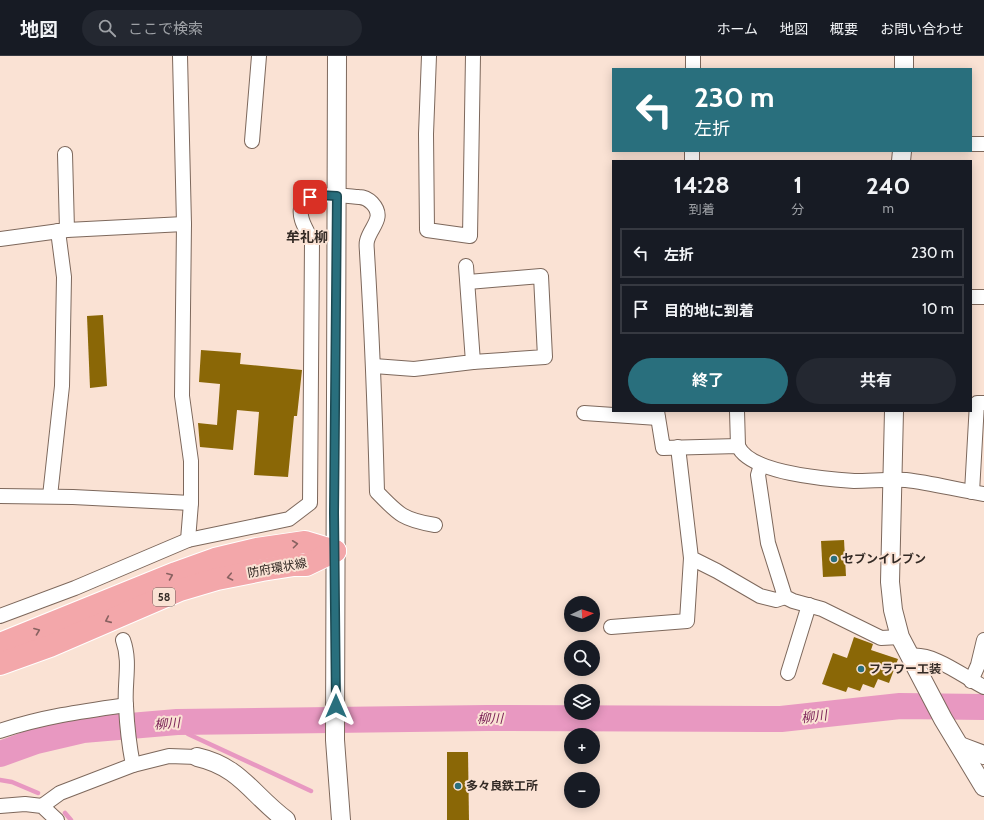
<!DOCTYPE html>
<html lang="ja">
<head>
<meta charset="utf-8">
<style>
  body { margin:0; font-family:Cabin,"Noto Sans JP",sans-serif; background:#242831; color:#f1f3f6; height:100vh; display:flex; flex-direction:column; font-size:15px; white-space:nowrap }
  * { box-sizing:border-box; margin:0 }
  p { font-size:13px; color:#9ea1a6 }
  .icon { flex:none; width:22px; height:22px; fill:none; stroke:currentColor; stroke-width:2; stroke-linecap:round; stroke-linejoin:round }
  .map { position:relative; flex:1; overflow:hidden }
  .drawer { position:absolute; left:612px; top:104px; width:360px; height:252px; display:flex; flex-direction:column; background:#171b24; border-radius:0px; box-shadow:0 2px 10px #0003 }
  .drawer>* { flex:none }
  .top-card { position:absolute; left:612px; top:12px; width:360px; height:84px; border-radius:0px; box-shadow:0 2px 10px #0003; background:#296f7d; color:#fff; overflow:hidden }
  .needle { width:26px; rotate:86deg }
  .fabs { position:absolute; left:564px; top:540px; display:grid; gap:8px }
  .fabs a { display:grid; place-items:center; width:36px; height:36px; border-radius:50%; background:#171b24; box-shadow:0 2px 10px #0003; font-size:20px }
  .pin { position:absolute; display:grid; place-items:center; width:34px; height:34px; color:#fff; margin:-17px; border-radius:8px; box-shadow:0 2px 6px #0006 }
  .me { position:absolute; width:44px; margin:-22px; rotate:0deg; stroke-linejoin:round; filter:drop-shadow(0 0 3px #0008) }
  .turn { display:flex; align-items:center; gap:14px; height:84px; padding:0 16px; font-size:18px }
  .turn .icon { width:52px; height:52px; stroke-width:2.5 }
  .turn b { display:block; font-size:28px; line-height:34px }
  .eta { display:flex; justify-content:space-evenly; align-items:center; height:68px; text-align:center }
  .eta b { font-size:24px; font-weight:700; line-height:28px }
  .cta { display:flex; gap:8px; margin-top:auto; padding:8px 16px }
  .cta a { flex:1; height:46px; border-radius:24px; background:#296f7d; color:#fff; font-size:16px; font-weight:700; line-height:46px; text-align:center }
  .cta a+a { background:#242831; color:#f1f3f6 }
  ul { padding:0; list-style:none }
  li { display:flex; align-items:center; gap:12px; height:50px; margin:0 8px 6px; padding:0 8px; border:2px solid #363941; border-radius:0px }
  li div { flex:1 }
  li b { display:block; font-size:15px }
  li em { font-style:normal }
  header { display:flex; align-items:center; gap:24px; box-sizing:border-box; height:56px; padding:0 20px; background:#171b24; border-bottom:1px solid #363941 }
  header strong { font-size:19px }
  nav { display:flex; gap:22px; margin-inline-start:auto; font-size:14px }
  .search { width:280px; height:36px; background:#242831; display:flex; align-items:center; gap:10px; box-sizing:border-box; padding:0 14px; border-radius:22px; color:#9ea1a6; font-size:15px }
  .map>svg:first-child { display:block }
</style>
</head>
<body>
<header>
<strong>地図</strong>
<div class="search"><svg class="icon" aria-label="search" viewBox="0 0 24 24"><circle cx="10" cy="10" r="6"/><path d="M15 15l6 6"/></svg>ここで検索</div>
<nav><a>ホーム</a><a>地図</a><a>概要</a><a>お問い合わせ</a></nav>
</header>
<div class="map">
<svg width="984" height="764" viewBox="0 0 984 764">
  <rect width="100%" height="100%" fill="#fae2d4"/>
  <path fill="#e898c1" d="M60,674h23l-83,30v-14l12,-4z"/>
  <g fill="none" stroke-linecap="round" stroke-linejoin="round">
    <g stroke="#e898c1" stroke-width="4.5">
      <path d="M177,666l11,12 123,57"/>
      <path d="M0,724l12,2 26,11"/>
      <path d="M65,757l6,7"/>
    </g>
    <path stroke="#e898c1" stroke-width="26" d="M0,698l36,-13 47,-11 94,-8 310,-4 294,1 119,-13 84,1"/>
  </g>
  <g fill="#8a6706">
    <path d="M103,259l4,71 -17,2 -3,-72z"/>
    <path d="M201,294l40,3 -1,11 62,6 -5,46h-3l-6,61 -34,-2 5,-63 -22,-2 -4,40 -33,-3 -2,-24 19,2 3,-41 -21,-2z"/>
    <path d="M844,484l2,36 -23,1 -2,-36z"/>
    <path d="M854,581l19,7 -2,6 27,9 -9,24 -11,-4 -4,9 -11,-4 -3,7 -12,-4 -2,5 -24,-8 11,-31 14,5z"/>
    <path d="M447,696h21l1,68h-22z"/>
  </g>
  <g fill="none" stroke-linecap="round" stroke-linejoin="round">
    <g stroke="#7d685c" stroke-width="16">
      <g id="minor">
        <path d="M180,0l4,168 -2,172 9,65v42l-3,37"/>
        <path d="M429,0l-3,78 1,96 43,6 3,-180"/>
        <path d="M693,13v-13"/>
        <path d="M252,85l7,-85"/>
        <path d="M971,88h13"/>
        <path d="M65,98l2,76"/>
        <path d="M692,105v-10"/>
        <path d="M0,183l67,-9 117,-6"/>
        <path d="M468,226l73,-6 4,81 -72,5"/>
        <path d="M971,241h13"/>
        <path d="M374,310l40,3 59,-7 -7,-96"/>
        <path d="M657,355l6,37 75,-2c12,27 88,33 116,35 17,0 34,-2 52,-1 26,3 52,10 78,14"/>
        <path d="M737,355l1,35"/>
        <path d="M584,357l74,5"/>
        <path d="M678,391l13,111 26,13 43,25 16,4 9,-3"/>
        <path d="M761,409l-3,10 10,68 17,54 8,4 29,8 59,29 19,-1"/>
        <path d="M972,436l5,-89h7"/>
        <path d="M0,440l73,1 118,6"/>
        <path d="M50,440l12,-110 2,-109 -6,-46"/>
        <path d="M0,560l75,-28 113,-48 101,-21 21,-16 2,-261c-3,-8 -8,-15 -10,-22 -10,-33 40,-24 57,-23 5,0 10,3 13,6 14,15 -2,24 -5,38 -1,4 0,8 0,12 5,80 8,159 10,239 22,23 27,28 58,33"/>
        <path d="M611,571l76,-6 4,-63"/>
        <path d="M123,584c8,22 1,43 3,66 1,20 3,39 7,59"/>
        <path d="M910,600c23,-4 54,21 74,31"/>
        <path d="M788,617l21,-68"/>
        <path d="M971,625l7,-16 6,-25"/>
        <path d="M0,675c41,-14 84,-20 126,-26"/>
        <path d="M0,750l25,-2 17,2 15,14"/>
        <path d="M42,750l18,-13 73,-28 36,-9 28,1"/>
      </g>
    </g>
    <g stroke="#7d685c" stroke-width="20">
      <g id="tertiary">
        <path d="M337,0l-2,684 6,80"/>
        <path d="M904,13v-13"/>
        <path d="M901,105l1,-10"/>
        <path d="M894,355l-4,171 3,28 7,27 43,82 41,68"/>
        <path d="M960,690l24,9"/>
        <path d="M197,701c44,10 55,38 89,63"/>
      </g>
    </g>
    <g stroke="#fff" stroke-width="24">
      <g id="primary">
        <path d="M0,588l176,-71 39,-14 42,-10 48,-7 30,9"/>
        <path d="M0,608l50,-18 130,-56 37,-11 45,-9 32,-5h12l29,-14"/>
      </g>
    </g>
    <use href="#minor" stroke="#fff" stroke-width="14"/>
    <use href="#tertiary" stroke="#fff" stroke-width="18"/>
    <use href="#primary" stroke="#f3a7aa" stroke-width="22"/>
  </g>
  <defs><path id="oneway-chevron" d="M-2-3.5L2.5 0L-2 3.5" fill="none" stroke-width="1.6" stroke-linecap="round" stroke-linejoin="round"/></defs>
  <g stroke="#896261">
    <use href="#oneway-chevron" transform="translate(295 488) rotate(-7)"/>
    <use href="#oneway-chevron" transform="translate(170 520) rotate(-22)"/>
    <use href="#oneway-chevron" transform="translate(230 521) rotate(168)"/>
    <use href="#oneway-chevron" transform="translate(108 564) rotate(156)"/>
    <use href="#oneway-chevron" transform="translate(37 575) rotate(-21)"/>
  </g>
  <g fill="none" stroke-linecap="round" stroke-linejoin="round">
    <g stroke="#1b4851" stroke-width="10">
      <path id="route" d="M310,141l8,-2 19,1 -3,317 2,193"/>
    </g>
    <use href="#route" stroke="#296f7d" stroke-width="7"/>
  </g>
  <g fill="#296f7d" stroke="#fae2d4" stroke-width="1.5">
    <circle cx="834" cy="503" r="4"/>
    <circle cx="861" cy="613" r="4"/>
    <circle cx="458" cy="730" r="4"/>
  </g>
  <g text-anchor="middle" stroke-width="4" stroke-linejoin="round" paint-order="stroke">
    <rect fill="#fae2d4" stroke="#6f615a" stroke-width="1" x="153" y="532" width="22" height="18" rx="3"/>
    <g font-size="11" font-weight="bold" fill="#332a25">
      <text x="164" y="545">58</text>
    </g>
    <g font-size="12" font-weight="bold" fill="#332a25" stroke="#fae2d4" text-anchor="start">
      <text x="842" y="507">セブンイレブン</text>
      <text x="869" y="617">フラワー工装</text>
      <text x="466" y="734">多々良鉄工所</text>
    </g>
    <g font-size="12" fill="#332a25" stroke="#fae2d4">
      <text transform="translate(277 512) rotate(-10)" y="4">防府環状線</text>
    </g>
    <g font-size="13" font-style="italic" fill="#781d54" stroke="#fae2d4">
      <text transform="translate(814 660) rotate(-7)" y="5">柳川</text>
      <text x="490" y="667">柳川</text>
      <text transform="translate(167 667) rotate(-4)" y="5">柳川</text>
    </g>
    <g font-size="14" font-weight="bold" fill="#332a25" stroke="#fae2d4">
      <text x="307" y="186">牟礼柳</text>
    </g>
  </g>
</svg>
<div class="fabs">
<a><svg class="needle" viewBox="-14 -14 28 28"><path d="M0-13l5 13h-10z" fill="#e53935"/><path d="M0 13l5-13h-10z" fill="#9ea1a6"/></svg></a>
<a><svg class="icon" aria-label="search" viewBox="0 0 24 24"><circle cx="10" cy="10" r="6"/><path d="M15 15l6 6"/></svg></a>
<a><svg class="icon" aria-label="layers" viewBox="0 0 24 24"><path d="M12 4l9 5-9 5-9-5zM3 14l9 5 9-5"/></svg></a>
<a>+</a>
<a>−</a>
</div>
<div class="pin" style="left:310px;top:141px;background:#d93025"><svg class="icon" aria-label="arrive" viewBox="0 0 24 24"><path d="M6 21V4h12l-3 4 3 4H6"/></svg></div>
<svg class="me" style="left:336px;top:650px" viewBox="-20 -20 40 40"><path d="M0-17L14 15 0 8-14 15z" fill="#296f7d" stroke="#fff" stroke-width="4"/></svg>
<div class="top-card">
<div class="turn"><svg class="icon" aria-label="left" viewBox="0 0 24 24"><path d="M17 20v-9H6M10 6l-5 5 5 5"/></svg><div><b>230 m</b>左折</div></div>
</div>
<section class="drawer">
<div class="eta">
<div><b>14:28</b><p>到着</p></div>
<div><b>1</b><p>分</p></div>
<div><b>240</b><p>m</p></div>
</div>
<ul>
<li><svg class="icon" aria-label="left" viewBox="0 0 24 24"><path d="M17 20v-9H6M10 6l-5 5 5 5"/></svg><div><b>左折</b></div><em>230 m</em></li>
<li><svg class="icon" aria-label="arrive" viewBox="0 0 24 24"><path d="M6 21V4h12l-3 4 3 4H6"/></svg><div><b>目的地に到着</b></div><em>10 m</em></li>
</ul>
<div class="cta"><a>終了</a><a>共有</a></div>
</section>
</div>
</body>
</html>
